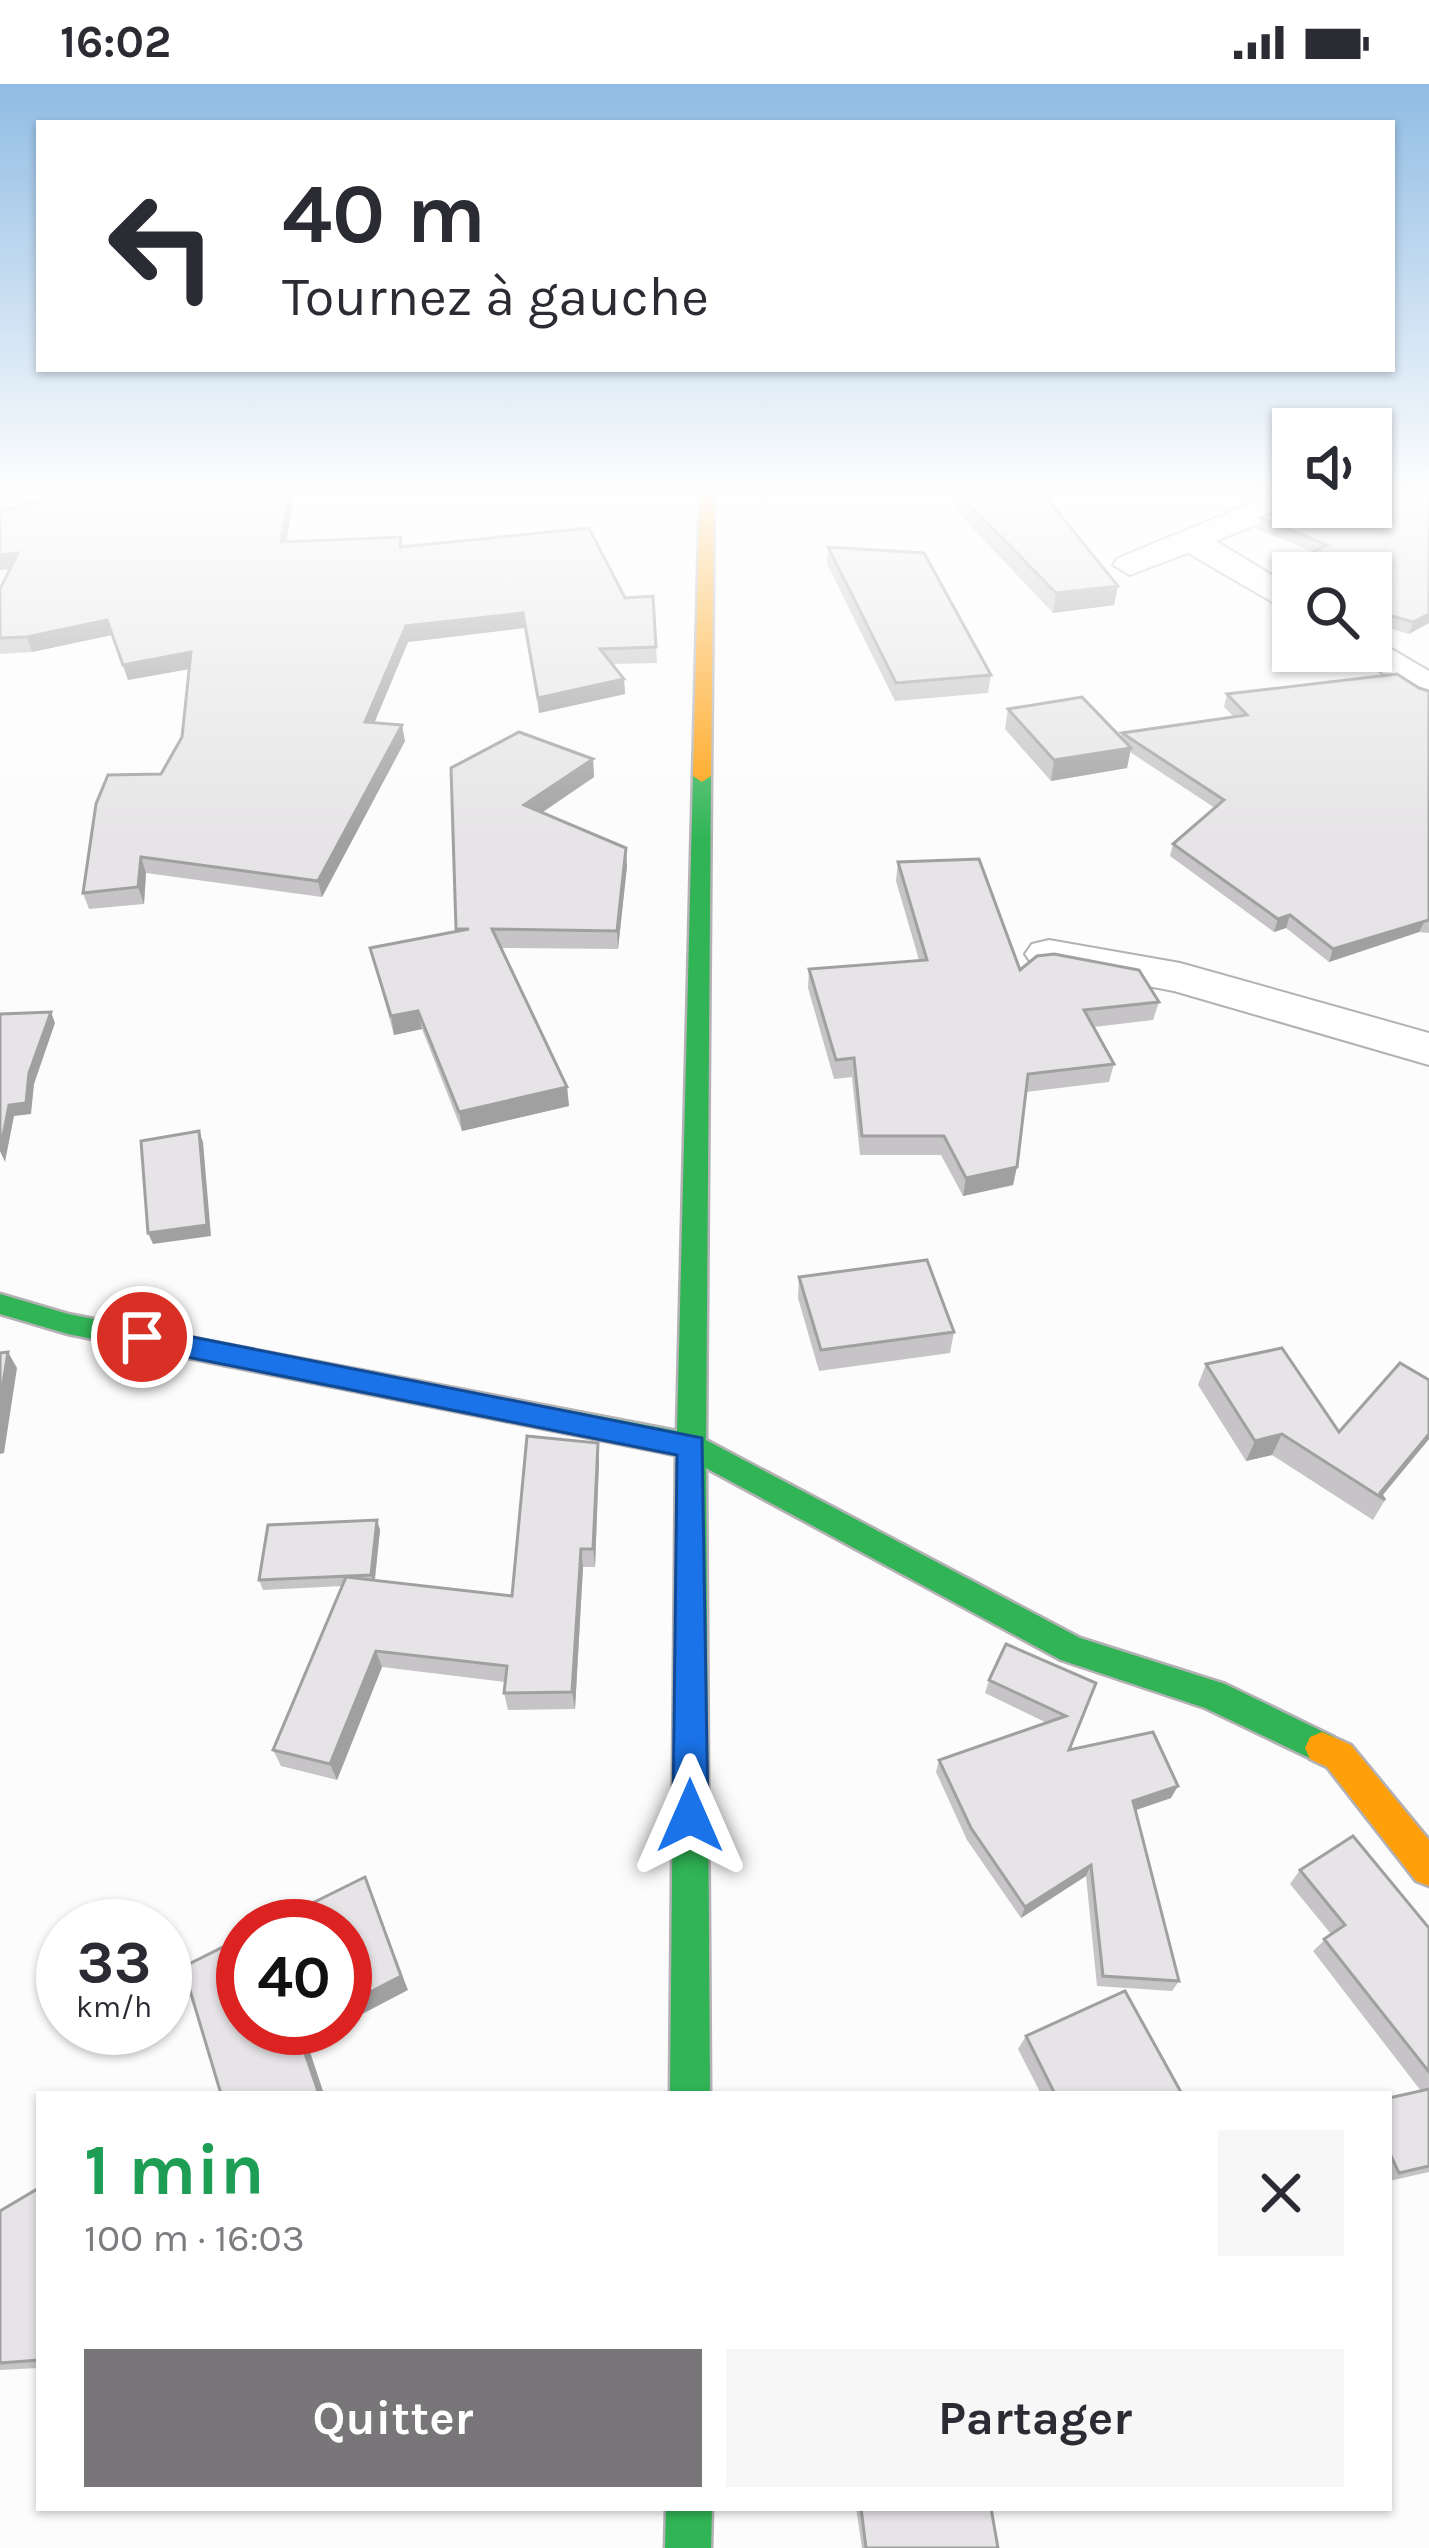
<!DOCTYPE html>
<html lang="fr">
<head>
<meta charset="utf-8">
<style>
  body { margin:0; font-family:Karla,sans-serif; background:#f7f7f7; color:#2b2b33; height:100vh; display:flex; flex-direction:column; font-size:45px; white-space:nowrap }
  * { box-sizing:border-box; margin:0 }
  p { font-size:39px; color:#7c7c81 }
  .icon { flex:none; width:66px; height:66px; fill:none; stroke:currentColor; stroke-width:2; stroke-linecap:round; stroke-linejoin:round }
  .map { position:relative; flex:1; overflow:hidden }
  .panel { position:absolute; left:36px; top:2007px; width:1356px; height:420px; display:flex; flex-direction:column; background:#fff; border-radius:0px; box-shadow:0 3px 9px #0004 }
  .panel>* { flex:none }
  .guide { position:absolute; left:36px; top:36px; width:1359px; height:252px; border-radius:0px; box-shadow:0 3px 9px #0004; background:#fff; color:#2b2b33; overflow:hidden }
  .tools { position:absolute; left:1272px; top:324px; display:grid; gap:24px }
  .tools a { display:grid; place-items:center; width:120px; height:120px; border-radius:0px; background:#fff; box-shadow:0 3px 9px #0004; font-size:60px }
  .speed { position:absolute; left:36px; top:1815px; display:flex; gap:24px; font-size:60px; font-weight:700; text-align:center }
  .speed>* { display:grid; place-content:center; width:156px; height:156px; border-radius:50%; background:#fff; box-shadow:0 3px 9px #0004; line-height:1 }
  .speed small { font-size:30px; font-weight:400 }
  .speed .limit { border:18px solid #d22; background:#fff; color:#111 }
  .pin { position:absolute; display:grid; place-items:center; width:102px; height:102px; color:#fff; margin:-51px; border:6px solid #fff; border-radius:50%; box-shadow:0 3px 12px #0007 }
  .me { position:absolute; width:132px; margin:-66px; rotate:0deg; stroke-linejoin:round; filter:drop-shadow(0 0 9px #0008) }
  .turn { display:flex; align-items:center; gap:42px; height:252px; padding:0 48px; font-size:54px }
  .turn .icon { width:156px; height:156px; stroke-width:2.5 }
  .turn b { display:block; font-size:84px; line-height:102px }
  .round { display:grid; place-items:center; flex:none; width:126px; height:126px; border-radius:0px; background:#f7f7f7 }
  .summary { display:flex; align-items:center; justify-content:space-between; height:204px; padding:0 48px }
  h1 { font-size:72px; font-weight:700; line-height:90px; color:#1e9e55 }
  .primary-button { display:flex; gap:24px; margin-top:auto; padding:24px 48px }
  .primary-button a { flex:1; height:138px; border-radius:0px; background:#787678; color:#fff; font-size:48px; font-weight:700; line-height:138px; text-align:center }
  .primary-button a+a { background:#f7f7f7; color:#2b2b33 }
  .status { display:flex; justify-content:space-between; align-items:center; height:84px; padding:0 60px; background:#fff; direction:ltr }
  .status svg { height:33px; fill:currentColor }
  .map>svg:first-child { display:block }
</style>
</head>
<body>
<div class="status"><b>16:02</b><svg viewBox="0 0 49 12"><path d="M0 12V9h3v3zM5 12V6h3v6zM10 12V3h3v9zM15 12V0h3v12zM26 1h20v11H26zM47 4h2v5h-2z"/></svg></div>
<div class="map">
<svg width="1429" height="2464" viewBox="0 0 1429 2464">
  <rect width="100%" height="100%" fill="#fdfcfd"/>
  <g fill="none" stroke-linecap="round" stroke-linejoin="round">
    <g stroke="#b3b1b3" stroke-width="4">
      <g id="street">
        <path d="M29,411h56l-4,7 -81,20v-20z"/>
        <path d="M1272,411h21v12h6l-83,34 77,47v26l-105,-61 -58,22 -17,-10 5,-7z"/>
        <path d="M1371,553l58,34v28l-13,-3 -58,-40 -3,-5h16z"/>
        <path d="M1049,856l131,23 249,70v32l-255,-74 -142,-27 -7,-10 7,-10z"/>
      </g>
    </g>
    <g stroke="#b3b1b3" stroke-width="5">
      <g id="fast">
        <path d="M702,686l9,6 -5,664 374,198 145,46 109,53 5,11 -5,11 -12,5 -117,-56 -144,-48 -355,-192 4,626h-40l6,-639 -608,-121 -68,-20v-20l68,20 609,117 16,-655z"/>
        <path d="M666,2424h46l-1,40h-46z"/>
      </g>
    </g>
    <g stroke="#b3b1b3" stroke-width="5">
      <g id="slow">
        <path d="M700,411h14l-3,281 -9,6 -9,-6z"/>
        <path d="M1322,1648l29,13 78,95v46l-13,-5 -89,-114 -17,-8 -5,-11 5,-11z"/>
      </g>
    </g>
    <use href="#street" fill="#fff" fill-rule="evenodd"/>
    <use href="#fast" fill="#30b455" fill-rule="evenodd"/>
    <use href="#slow" fill="#ff9f0a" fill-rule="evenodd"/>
  </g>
  <g fill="#c6c4c6">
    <path d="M64,411h230l-8,47 117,5 222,51 28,-2 4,67 -45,1 12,15 1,15 -86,19 -15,-85 -116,14 -34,81 31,18 -83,156 -176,-24 -2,31 -55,5 -6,-16 78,-119 21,-37 7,-68 -61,11 -16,-45 -80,17 -32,2v-65l10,-20 -10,1v-59z"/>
    <path d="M960,411l158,91 -4,19 -61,8 -95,-100z"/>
    <path d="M1293,420l136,119 -20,11 -38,-11v-50l-79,-1 3,-11 18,-9 -56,-23 3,-11z"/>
    <path d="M828,463l163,128 -3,18 -93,8 -68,-137z"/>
    <path d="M1419,604l10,3v242l-10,-1 -90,30 -43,-34 -12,4 -104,-76 3,-12 42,-36 -85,-56 -3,16 -76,13 -46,-52 3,-20 113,28 1,-4 112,-16 -10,-10 3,-13z"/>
    <path d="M593,675l1,18 -52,36 85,53 -9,83 -117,-1 66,139 2,19 -107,25 -40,-102 -28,6 -24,-87 87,-17 -6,-163z"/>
    <path d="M898,778l122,108 139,32 -6,18 -59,7 20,37 -5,18 -83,10 -13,93 -50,11 -22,-41h-81l-8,-78 -18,2 -26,-91 1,-19 110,-9 -23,-79z"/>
    <path d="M799,1193l155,55 -4,21 -131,18 -21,-73z"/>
    <path d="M1206,1280l133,68 90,7 -47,57 3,4 -12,20 -101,-65 -26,6 -48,-76z"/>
    <path d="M598,1359l1,18 -4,106h-12l-8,142 -67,1 -4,-17 1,-11 -123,-15 -45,113 -56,-14 -8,-16 70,-164 -80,4 -4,-10 118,-60 3,10 -5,51 137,15z"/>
    <path d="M989,1596l107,3 -27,67 102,48 -35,12 43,171 -7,10 -75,-5 -11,-110 -65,42 -54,-78 -31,-68 3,-12 108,-37 -62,-30z"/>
    <path d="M1300,1786l129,58v244l-40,9v-83l32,-7 -108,-140 18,-17 -41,-50z"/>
    <path d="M1026,1952l156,58h-141l-23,-45z"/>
    <path d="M39,2104v180l-39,2v-159z"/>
    <path d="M856,2424h135l7,40h-136z"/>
  </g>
  <g fill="#a1a0a1">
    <path d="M289,411h5l-10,62 -3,-15z"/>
    <path d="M18,469l5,15 -23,2v-15z"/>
    <path d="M1118,502l-4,19 -61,8 3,-20z"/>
    <path d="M523,529l1,15 -116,14 -40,96 -3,-16 41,-96z"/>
    <path d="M1429,530v9l-20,11 4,-12z"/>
    <path d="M107,536l5,15 -80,17 -5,-15z"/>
    <path d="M191,568l4,16 -67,12 -5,-15z"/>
    <path d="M624,595l1,15 -86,19 -1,-15z"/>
    <path d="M402,641l3,16 -83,156 -4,-16z"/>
    <path d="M1131,664l-4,20 -76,13 3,-21z"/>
    <path d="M593,675l1,18 -68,46 -2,-18z"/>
    <path d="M626,764l1,18 -9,83 -1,-18z"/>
    <path d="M141,773l5,16 -2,31 -6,-17z"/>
    <path d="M1290,831l-4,13 -12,4 4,-13z"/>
    <path d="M1425,836l-6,12 -90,30 4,-13z"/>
    <path d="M418,927l4,18 -28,6 -3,-19z"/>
    <path d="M51,928l4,11 -21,61 -3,30 -17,2 -9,46 -5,-11 9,-46 20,-32z"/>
    <path d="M567,1003l2,19 -107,25 -3,-19z"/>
    <path d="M199,1047l4,11 8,94 -58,8 -5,-11z"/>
    <path d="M1017,1083l-4,18 -50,11 3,-18z"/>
    <path d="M8,1268l9,16 -13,85 -4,1v-52z"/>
    <path d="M1282,1350l-10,21 -26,6 9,-20z"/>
    <path d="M1429,1350v5l-48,58 -2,-1z"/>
    <path d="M598,1359l1,18 -4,106 -2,-18z"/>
    <path d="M377,1436l3,10 -6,55 -3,-10z"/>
    <path d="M581,1465l2,18 -8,142 -3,-17z"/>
    <path d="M376,1567l6,16 -45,113 -7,-16z"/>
    <path d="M1178,1702l-7,12 -44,15 6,-12z"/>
    <path d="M1091,1781l-5,11 -65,42 4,-11z"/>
    <path d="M365,1793l43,113 -63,33v-18z"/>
    <path d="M302,1944h34l-29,15 17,51h-5l-22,-64z"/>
  </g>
  <g fill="#e6e4e6" stroke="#a1a0a1" stroke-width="3">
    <path d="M64,411h225l-8,47 120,-5 -1,10 189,-19 36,70 28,-2 3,51 -56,2 24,30 -86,19 -15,-85 -117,13 -41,96 37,3 -84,156 -177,-24 -3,30 -55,6 13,-89 12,-29 53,-1 21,-37 9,-85 -68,13 -16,-45 -80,17 -27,1v-49l18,-36 -18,2v-44z"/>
    <path d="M960,411h84l74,91 -62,7z"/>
    <path d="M1378,411h51v119l-16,8 -42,-12v-37h-43l-33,-12 32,-16 -67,-27 33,-14v3h78v-7z"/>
    <path d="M828,463l96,6 67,122 -95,8z"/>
    <path d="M1397,590l22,14 10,3v229l-96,29 -43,-34 -12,4 -105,-75 51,-44 -102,-67 125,-18 -20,-21z"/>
    <path d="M1082,613l49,51 -77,12 -46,-51z"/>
    <path d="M519,648l74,27 -69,46 102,43 -9,83 -125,-2 75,158 -108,25 -41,-101 -27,5 -21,-68 99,-19h-13l-5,-161z"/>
    <path d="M979,775l41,111 17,-14 17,-2 85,16 20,32 -75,8 30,54 -86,10 -11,93 -51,11 -22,-42h-82l-8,-78 -18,2 -27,-91 118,-9 -29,-98z"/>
    <path d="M51,928l-22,61 -3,30 -17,2 -9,46v-137z"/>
    <path d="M199,1047l8,94 -59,8 -7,-92z"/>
    <path d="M927,1176l27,72 -133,18 -22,-73z"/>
    <path d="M1282,1264l57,84 61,-69 29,17v54l-49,59 5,7 -103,-66 -27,7 -49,-77z"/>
    <path d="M8,1268l-8,50v-49z"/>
    <path d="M527,1352l71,7 -5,106h-12l-9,143 -68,1 3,-27 -131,-15 -46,113 -57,-14 73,-173 166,19z"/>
    <path d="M377,1436l-6,55 -112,5 9,-55z"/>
    <path d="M1006,1560l90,39 -27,67 84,-18 25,54 -45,15 46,180 -76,-5 -12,-111 -66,42 -54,-79 -32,-68 127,-44 -77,-36z"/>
    <path d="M1353,1752l76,92v144l-105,-133 21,-14 -45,-55z"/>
    <path d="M365,1793l36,99 -56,29v-79h-79z"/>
    <path d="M243,1853v91h59l-5,2 22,64h-98l-38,-127z"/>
    <path d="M1125,1907l57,103h-127l-29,-58z"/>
    <path d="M1429,2005v77l-30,7 -10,-21v-54z"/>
    <path d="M39,2104v172l-39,3v-152z"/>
    <path d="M861,2424h130l7,40h-132z"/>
  </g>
  <linearGradient id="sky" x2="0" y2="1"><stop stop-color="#90bce4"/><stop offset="0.54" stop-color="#fefefe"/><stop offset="1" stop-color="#fefefe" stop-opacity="0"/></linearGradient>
  <rect width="1429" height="756" fill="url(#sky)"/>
  <path fill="#1a73e8" stroke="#114b97" stroke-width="3" d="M142,1243l560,111 6,378 -5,13 -13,5 -12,-5 -5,-13 4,-361 -535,-107 -14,-11z"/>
</svg>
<div class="tools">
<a><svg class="icon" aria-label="sound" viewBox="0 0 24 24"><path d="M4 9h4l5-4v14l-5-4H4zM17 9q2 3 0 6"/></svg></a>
<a><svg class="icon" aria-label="search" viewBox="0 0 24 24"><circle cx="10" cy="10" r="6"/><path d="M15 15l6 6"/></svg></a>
</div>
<div class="speed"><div>33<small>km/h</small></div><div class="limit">40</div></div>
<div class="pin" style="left:142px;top:1253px;background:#d93025"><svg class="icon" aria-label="arrive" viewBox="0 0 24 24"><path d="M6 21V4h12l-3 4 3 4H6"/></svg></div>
<svg class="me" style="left:690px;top:1732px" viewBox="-20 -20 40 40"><path d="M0-17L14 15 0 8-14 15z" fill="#1a73e8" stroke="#fff" stroke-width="4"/></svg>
<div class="guide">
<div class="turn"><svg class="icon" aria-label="left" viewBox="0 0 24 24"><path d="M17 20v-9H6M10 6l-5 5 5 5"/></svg><div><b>40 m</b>Tournez à gauche</div></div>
</div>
<section class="panel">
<div class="summary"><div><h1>1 min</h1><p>100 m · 16:03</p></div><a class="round"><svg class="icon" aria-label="close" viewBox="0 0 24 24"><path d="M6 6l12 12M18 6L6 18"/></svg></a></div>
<div class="primary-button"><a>Quitter</a><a>Partager</a></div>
</section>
</div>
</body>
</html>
